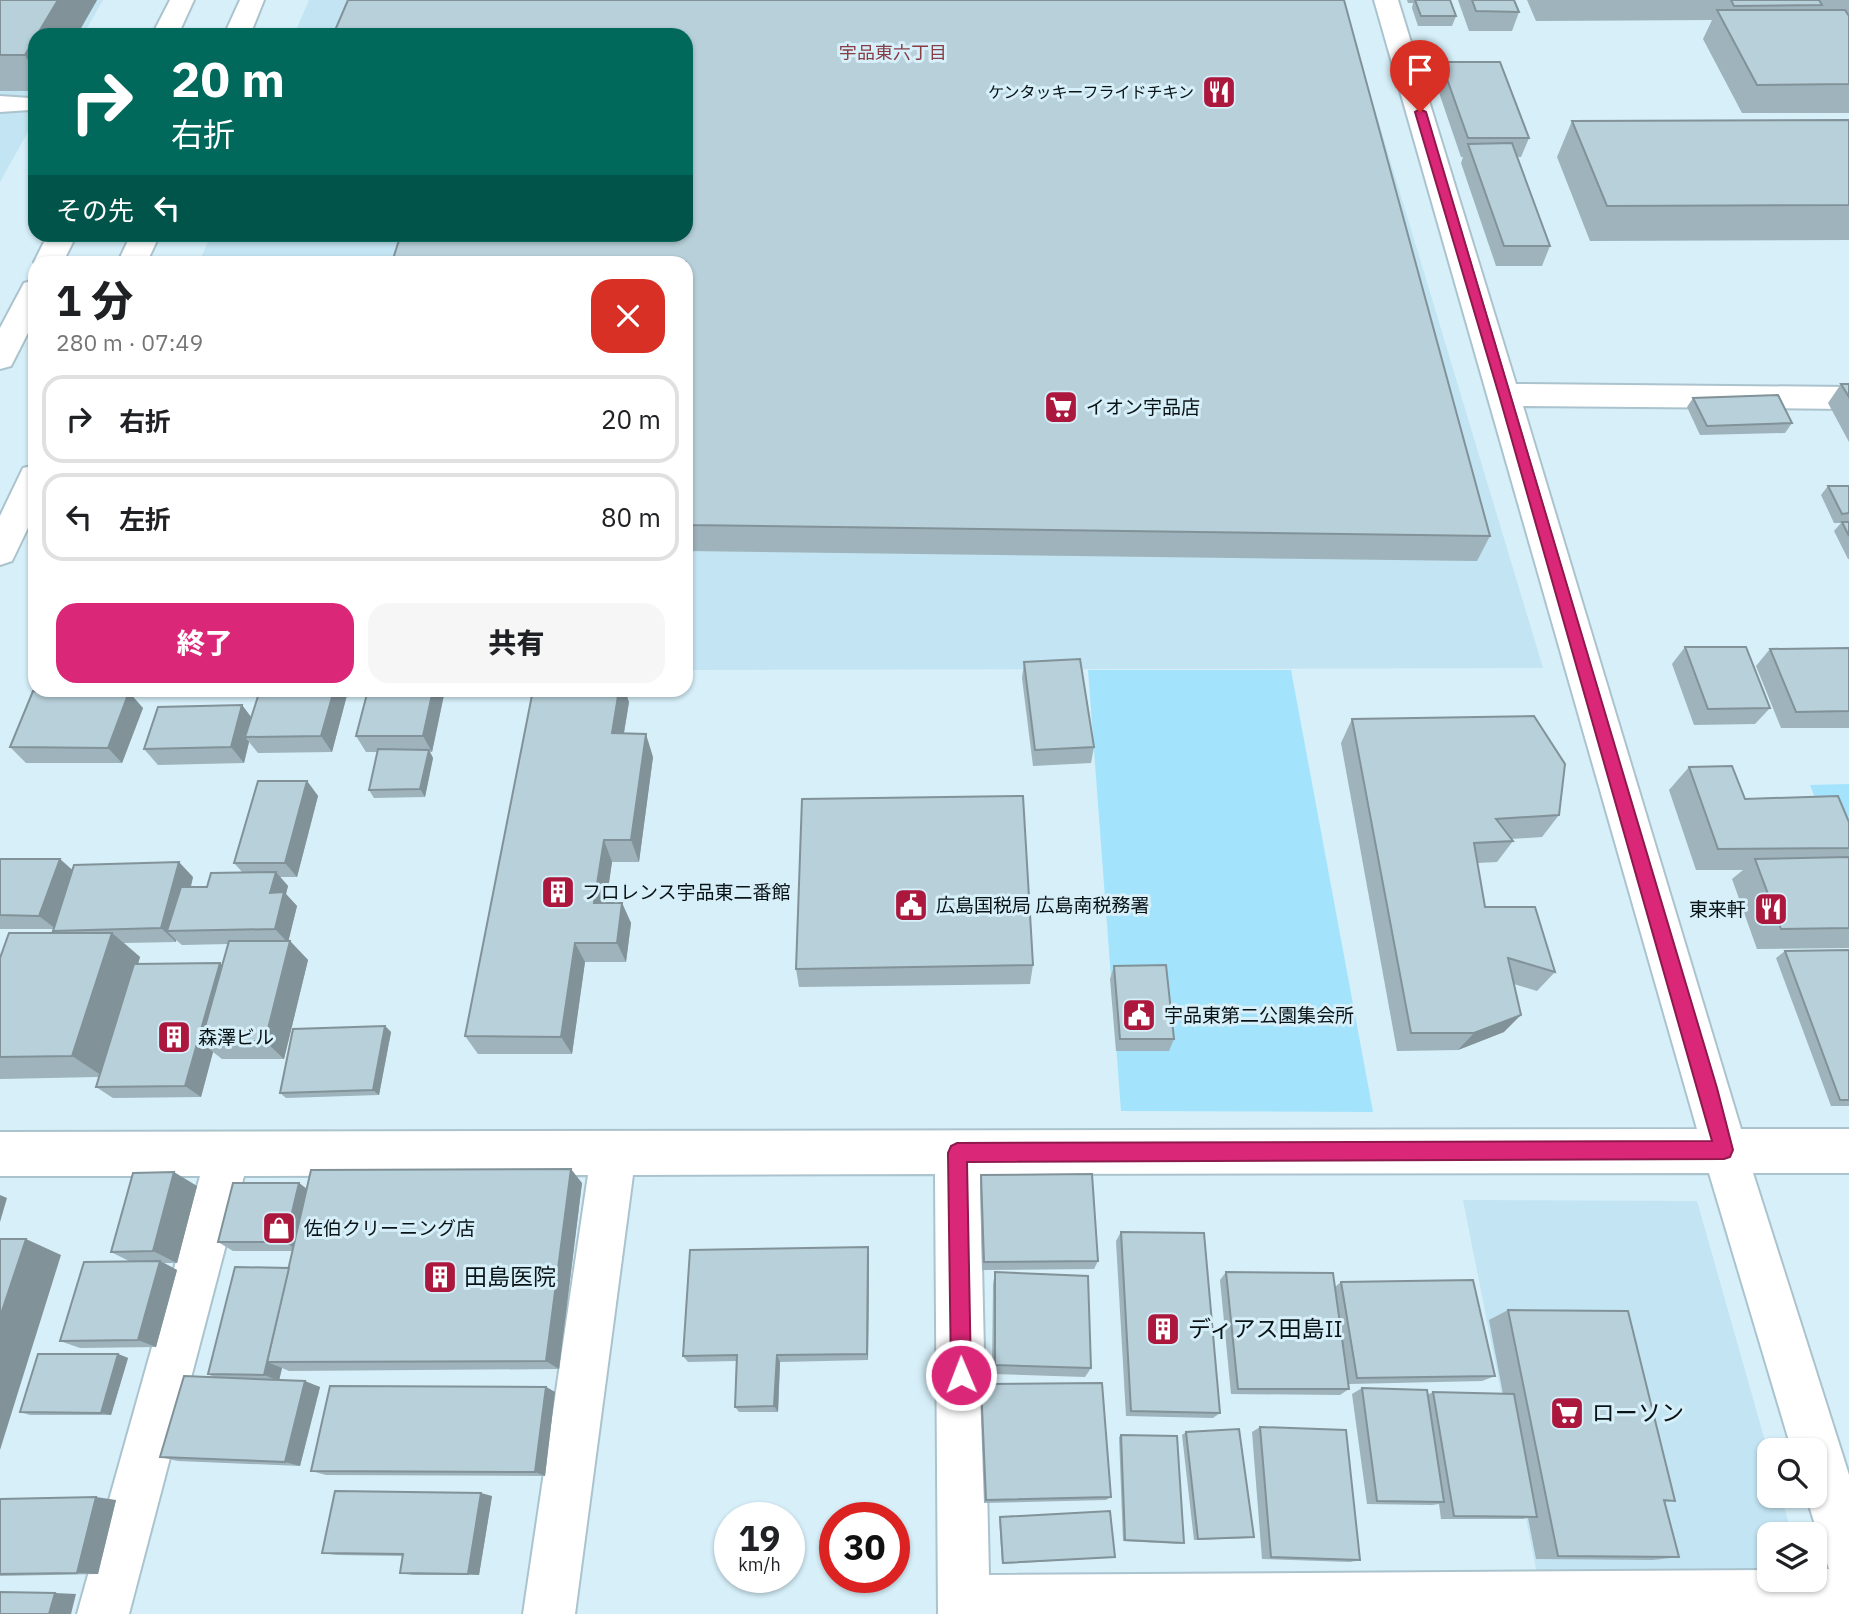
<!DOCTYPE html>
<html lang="ja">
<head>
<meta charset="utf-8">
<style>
  body { margin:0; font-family:"IBM Plex Sans","Noto Sans JP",sans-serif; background:#f6f6f6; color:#202124; height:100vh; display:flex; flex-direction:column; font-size:26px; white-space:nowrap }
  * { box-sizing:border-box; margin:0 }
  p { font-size:23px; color:#757577 }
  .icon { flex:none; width:38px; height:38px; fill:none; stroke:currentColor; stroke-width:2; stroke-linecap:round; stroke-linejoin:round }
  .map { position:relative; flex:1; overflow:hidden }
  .side { position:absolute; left:28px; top:256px; width:665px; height:441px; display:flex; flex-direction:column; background:#fff; border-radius:21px; box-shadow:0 2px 5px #0004 }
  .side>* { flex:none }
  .guide { position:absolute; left:28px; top:28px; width:665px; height:214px; border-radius:21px; box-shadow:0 2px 5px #0004; background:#00695c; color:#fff; overflow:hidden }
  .controls { position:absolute; left:1757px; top:1438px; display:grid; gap:14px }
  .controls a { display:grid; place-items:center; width:70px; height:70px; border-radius:14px; background:#fff; box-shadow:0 2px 5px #0004; font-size:35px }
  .speed { position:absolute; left:714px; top:1502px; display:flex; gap:14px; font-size:35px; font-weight:700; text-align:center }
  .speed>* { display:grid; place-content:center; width:91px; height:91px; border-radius:50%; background:#fff; box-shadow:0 2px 5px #0004; line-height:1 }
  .speed small { font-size:18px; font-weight:400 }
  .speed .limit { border:10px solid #d22; background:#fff; color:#111 }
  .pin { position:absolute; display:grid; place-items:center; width:60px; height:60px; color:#fff; margin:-72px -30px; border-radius:50% 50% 50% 0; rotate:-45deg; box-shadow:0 0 7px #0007 }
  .pin .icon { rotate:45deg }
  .me { position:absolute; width:77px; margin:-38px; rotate:359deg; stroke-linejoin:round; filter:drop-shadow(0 0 5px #0008) }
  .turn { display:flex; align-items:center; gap:24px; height:147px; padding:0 28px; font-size:32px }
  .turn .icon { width:91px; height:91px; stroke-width:2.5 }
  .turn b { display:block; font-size:49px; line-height:60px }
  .then { display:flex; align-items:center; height:66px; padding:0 28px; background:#0003; gap:14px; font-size:26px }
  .round { display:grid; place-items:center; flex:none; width:74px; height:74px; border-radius:21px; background:#f6f6f6 }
  .head { display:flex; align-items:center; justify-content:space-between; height:119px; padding:0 28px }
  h1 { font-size:42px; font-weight:800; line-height:52px }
  .button { display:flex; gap:14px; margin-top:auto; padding:14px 28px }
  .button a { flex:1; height:80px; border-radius:21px; background:#db2777; color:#fff; font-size:28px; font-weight:800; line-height:80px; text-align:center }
  .button a+a { background:#f6f6f6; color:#202124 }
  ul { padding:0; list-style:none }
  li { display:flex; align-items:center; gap:21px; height:88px; margin:0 14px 10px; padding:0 14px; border:4px solid #e0e0e0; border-radius:21px }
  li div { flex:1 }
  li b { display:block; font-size:26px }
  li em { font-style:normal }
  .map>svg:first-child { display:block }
</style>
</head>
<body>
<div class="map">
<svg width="1849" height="1614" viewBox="0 0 1849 1614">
  <rect width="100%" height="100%" fill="#d6eff9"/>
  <g fill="#c3e4f2">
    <path d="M0,0h103l-20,35h-48v84l-35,63z"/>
    <path d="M309,0h1033l201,668 -857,2v-408h-487l12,-27 475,-1v-199h-392z"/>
    <path d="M1463,1200l234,1 72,254v41h12l11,39h-23v45l-231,-1z"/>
  </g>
  <g fill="#a3e3fc">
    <path d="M1088,670h203l82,442 -252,-1z"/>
    <path d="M1849,784v99l-39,-98z"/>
  </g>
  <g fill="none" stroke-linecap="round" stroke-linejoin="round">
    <g stroke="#abc3cd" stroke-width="4">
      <g id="minor">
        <path d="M170,0h24l-16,35h-26z"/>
        <path d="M240,0h24l-14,35h-26z"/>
        <path d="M1374,0h24l118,384 333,3v22l-326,-3 218,723h108v44h-96l96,302v139h-911l-3,-440 -302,1 -58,439h-52l65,-439 -344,1 -115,438h-52l123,-438h-200v-44l1697,-3zM1709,1173l83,278h23v45h-9l23,73h-14v11h-46v-10l-780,5 -9,-401z"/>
        <path d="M0,96l30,2 4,6 -4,6 -30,2z"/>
        <path d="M48,234h29l-14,28h-29z"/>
        <path d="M131,234h29l-13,28h-29z"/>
        <path d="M35,280v39l-24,47 -11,3v-41l24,-45z"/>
        <path d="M35,465v48l-23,48 -12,4v-49l23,-48z"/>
      </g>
    </g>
    <use href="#minor" fill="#fff" fill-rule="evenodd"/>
  </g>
  <g fill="#9eb3bb" fill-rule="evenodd">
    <path d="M0,0h97l-20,35h-42v56h-35z"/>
    <path d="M1407,0h43l6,16 -4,10h-34l-6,-18 1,-5h-5z"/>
    <path d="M1458,0h56l5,12 -7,19h-43z"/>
    <path d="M1527,0h322v113h-107l-39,-74 9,-19 -176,1z"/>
    <path d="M1441,62l88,76 -8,19h-4l33,89 -8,20h-46l-35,-103 2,-6h-2l-26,-76z"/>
    <path d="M1849,120v120l-259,1 -33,-84 15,-36z"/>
    <path d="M686,262l804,274 -13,25 -791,-10z"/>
    <path d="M1841,384h8v58l-21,-39z"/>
    <path d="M1693,398l99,25 -7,10 -85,2 -13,-28z"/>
    <path d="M1828,486h21v73h-1l-14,-28 7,-8h-7l-13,-28z"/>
    <path d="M1685,647l85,61 -15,16 -61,1 -22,-61z"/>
    <path d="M1849,648v80h-68l-25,-62 14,-17z"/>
    <path d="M1024,662l70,85 -3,16 -58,3 -11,-88z"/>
    <path d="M445,690l-13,62h-2l3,6 -8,39 -51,1 -5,-8 9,-38h-12l-10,-16z"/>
    <path d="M347,695l-15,57 -74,1 -9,-11 -5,21 -86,2 -14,-16 98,-44 9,12z"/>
    <path d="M629,702l-5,31 29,24 -14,105h-27l-6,41h16l9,20 -5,39h-41l-13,92h-94l-13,-18z"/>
    <path d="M143,708l-21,55h-96l-16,-16z"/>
    <path d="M1352,719l207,96 -17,22 -31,2 2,2 -16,21 -20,1 8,44 70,65 -18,19 -23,-7 -10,48 -46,18 -61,1 -56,-308z"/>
    <path d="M1689,767l56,32 104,23v126l-92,1 -25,-70 11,-9h-47l-27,-80z"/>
    <path d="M307,781l11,15 -21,81h-17l8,9 -2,8 11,12 -9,35h2l18,19 -24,99h-62l-9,-7 -12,45 -88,1 -17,-11 2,-10 -98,2v-121l56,-25 -3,-2 1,-2h-54v-70l73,11 120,7 -2,10h16l36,-14 -9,-10zM176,940l6,5 46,-1 -6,21 -2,-2 -82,1 2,-7 -16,-14 52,-1z"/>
    <path d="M1849,950v156h-18l-55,-148 9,-7z"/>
    <path d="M1033,965l-3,19 -231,3 -3,-18z"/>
    <path d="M1114,966l60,73 -5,12h-53l-6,-72z"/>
    <path d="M385,1026l6,6 -12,63 -93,3 -6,-5z"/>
    <path d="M981,1175l117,86 -4,8 -112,1 -2,-85z"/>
    <path d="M299,1183l8,6 275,-6 -23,186 -270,2 -7,-3 -3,12 41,7 -20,79 -122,-5 -18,-4 56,-79 -8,-4 81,-106 4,-17h-60l-15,-9z"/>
    <path d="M197,1186l-20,77h-13l13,7 -21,77 -76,1 -20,-7 71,-79 -20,-10z"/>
    <path d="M1121,1232l99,181 -7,5 -87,-2 -10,-175z"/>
    <path d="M869,1255l-1,105 -88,2 -2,50h-39l-4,-5 1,-46 -48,1 -5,-6z"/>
    <path d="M995,1272l96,96 -6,9 -93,-3 1,-90z"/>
    <path d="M1226,1272l109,15 6,-5 154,94 -13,5 -133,3v5l-9,6 -109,-1 -11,-114z"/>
    <path d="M1508,1310l167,191 -10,1 14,55 -26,3 -117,-1 -8,-41 -5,1h-82l-2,-15 -7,1 -65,-1 -15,-110 10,-6 65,7 6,-3 70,2 -14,-74z"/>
    <path d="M118,1354l10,4 -17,57h-81l-10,-3z"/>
    <path d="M981,1384l130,113 -5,3 -122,3 -4,-113z"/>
    <path d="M546,1387l9,5 -10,84 -219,-1 -15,-4z"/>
    <path d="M1260,1427l100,133 -10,2 -88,-3 -10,-127z"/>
    <path d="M1186,1432l68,105 -4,1 -56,2 -12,-105z"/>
    <path d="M1121,1435l63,108 -4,1 -57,-3 -4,-104z"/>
    <path d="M492,1496l-13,79h-66l-13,-2 3,-17 -66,-1 -15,-2z"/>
    <path d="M0,1499l116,1 -18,74 -98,2z"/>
    <path d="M1000,1517l115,40 -113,7 -3,-45z"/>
  </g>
  <g fill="#819299">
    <path d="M58,0h39l-20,35h-40z"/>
    <path d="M35,38v35l-10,-18z"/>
    <path d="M334,690h10l3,5 -15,57 -11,-16z"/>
    <path d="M433,690h12l-13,62 -9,-16z"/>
    <path d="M619,690h6l4,12 -9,54 -8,-23z"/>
    <path d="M129,692l14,16 -21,55 -14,-15z"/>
    <path d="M242,705l12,16 -9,16 4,5 -5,21 -13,-16z"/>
    <path d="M646,734l7,23 -14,105 -8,-22z"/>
    <path d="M429,750l4,8 -8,39 -5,-8z"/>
    <path d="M307,781l11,15 -21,81 -12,-14z"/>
    <path d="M604,840l8,22 -9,61 -9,-20z"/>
    <path d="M60,859l17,15 -21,55 -17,-13z"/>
    <path d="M179,862l14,15 -14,54h-12l9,9v2l-15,-14z"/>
    <path d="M276,872l12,14 -2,8 11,12 -9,37 -13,-14 -5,-36z"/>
    <path d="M622,903l9,20 -5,39 -9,-19z"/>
    <path d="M112,933l28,24 -36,120 -32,-21z"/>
    <path d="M290,941l18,19 -24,99 -19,-18z"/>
    <path d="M575,943l10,19 -13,92 -11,-17z"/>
    <path d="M220,963l14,13 -33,65 12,11 -12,45 -16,-11z"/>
    <path d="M1521,1015l-17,17 -46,18 16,-17z"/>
    <path d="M385,1026l6,6 -12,63 -6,-5z"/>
    <path d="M571,1169l11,14 -23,186 -13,-8z"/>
    <path d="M174,1172l23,14 -20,77 -24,-12z"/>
    <path d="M299,1183l13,10 -13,58 -14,-9z"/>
    <path d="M0,1195l7,3 -7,24z"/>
    <path d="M26,1239l35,16 -61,195v-133z"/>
    <path d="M868,1247l1,8 -1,105 -1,-6z"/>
    <path d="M160,1261l17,9 -21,77 -18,-7z"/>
    <path d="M289,1268l-22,94 15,6 -3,13 -15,-6z"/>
    <path d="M118,1354l10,4 -17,57 -10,-2z"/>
    <path d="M777,1355l3,7 -2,50 -4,-6z"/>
    <path d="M305,1381l15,6 -20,79 -15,-4z"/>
    <path d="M546,1387l9,5 -10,84 -10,-4z"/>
    <path d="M481,1493l11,3 -13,79 -11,-1z"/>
    <path d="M96,1497l20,3 -18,74 -21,-1z"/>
    <path d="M55,1593l21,1 -5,20h-22z"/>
  </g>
  <g fill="#b8d0da" stroke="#819299" stroke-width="2">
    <path d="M0,0h58l-21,35h-2v3l-10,17h-25z"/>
    <path d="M348,0h996l146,536 -804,-11v-263h-294l9,-28h285v-199h-353z"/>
    <path d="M1415,0h35l6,16h-35z"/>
    <path d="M1472,0h42l5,12 -43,-1z"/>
    <path d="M1731,0h88l3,5 -88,1z"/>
    <path d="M1717,10h128l4,6v68l-92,1z"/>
    <path d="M1441,62h59l29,76h-61z"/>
    <path d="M1849,120v85l-242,1 -35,-85z"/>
    <path d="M1512,143l38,103h-46l-36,-102z"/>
    <path d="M1841,384h8v13z"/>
    <path d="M1778,395l14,28 -85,3 -14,-28z"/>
    <path d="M1828,486h21v27l-7,1z"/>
    <path d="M1842,522h7v14z"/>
    <path d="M1685,647h61l24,61 -62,1z"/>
    <path d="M1849,648v63l-53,1 -26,-63z"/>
    <path d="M1080,659l14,88 -59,3 -11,-88z"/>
    <path d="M260,690h74l-13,46 -76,1z"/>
    <path d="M368,690h65l-10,46h-67z"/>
    <path d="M533,690h86l-7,43 34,1 -15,106h-27l-10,63h28l-5,40h-42l-14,94 -96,-1z"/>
    <path d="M33,691l96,1 -21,56 -98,-1z"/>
    <path d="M242,705l-11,42 -87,2 14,-42z"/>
    <path d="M1534,716l31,48 -6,51 -63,4 17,22 -39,2 11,64h50l20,65 -47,-14 13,57 -47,18h-63l-59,-314z"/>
    <path d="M378,749l51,1 -9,39 -51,1z"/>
    <path d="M1732,766l13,33 93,-3 11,26v26l-131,1 -29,-82z"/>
    <path d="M258,781h49l-22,82h-51z"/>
    <path d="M1023,796l10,169 -237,4 6,-170z"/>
    <path d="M1849,857v71l-68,1 -26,-70z"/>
    <path d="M0,859h60l-21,57 -39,-1z"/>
    <path d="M179,862l-18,66 -108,3 21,-66z"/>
    <path d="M276,872l-6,21 14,-1 -9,37 -108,2 14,-44h26l4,-14z"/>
    <path d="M9,933h103l-40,123 -72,1v-99z"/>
    <path d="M229,941h61l-25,100h-64z"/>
    <path d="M1849,950v150h-9l-55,-149z"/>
    <path d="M220,963l-35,123 -89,1 38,-123z"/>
    <path d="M1166,965l8,74h-54l-6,-73z"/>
    <path d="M385,1026l-12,64 -93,3 13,-64z"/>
    <path d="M571,1169l-25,192 -279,1 44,-192z"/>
    <path d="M174,1172l-21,79 -42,1 22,-79z"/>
    <path d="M1092,1174l6,87 -114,1 -3,-87z"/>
    <path d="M233,1183h66l-14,59h-67z"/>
    <path d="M1121,1232l83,1 16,180 -89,-2z"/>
    <path d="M0,1239h26l-26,78z"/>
    <path d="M868,1247l-1,107 -90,1 -3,51 -39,1 2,-52 -54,1 7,-106z"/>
    <path d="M160,1261l-22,79 -78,1 24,-79z"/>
    <path d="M235,1267l54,1 -25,107 -56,-1z"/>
    <path d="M995,1272l93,4 3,92 -96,-3z"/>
    <path d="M1226,1272l107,1 16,116h-111z"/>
    <path d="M1473,1280l22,96 -138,2 -16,-96z"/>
    <path d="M1508,1310l120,1 47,190 -11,-1 15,57 -121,-1z"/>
    <path d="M38,1354h80l-17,59 -81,-1z"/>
    <path d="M184,1376l121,5 -20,81 -125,-5z"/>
    <path d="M1102,1383l9,114 -125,3 -5,-116z"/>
    <path d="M330,1386l216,1 -11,85 -224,-1z"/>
    <path d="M1362,1388l65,2 17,112 -67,-1z"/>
    <path d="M1433,1392l81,2 23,123 -83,-1z"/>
    <path d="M1260,1427l86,3 14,130 -89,-3z"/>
    <path d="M1239,1429l15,108 -56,2 -12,-107z"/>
    <path d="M1121,1435l56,1 7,107 -59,-3z"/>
    <path d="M335,1491l146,2 -13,81 -68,-1 3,-19 -81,-1z"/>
    <path d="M96,1497l-19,76 -77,1v-75z"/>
    <path d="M1110,1511l5,46 -112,6 -3,-46z"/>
    <path d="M0,1592l55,1 -6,21h-49z"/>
  </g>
  <path fill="#db2777" stroke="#8e194d" stroke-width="2" d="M1420,109l6,3c99,325 193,651 291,976l16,62 -3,7 -6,2 -757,3 4,213 -3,7 -7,3 -7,-3 -3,-7 -3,-222 3,-7 6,-3 755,-2 -213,-746 -84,-283z"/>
  <defs>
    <g id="restaurant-square" transform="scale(1.75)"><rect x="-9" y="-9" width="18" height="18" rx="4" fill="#ac173d" stroke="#d6eff9"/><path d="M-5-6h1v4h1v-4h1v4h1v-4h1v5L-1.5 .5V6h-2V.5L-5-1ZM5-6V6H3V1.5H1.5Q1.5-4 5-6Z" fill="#fff"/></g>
    <g id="supermarket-square" transform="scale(1.75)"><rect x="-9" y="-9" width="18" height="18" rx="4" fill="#ac173d" stroke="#d6eff9"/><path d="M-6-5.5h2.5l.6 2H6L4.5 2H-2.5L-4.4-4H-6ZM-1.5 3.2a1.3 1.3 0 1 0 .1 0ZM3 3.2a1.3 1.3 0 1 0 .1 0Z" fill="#fff"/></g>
    <g id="building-square" transform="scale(1.75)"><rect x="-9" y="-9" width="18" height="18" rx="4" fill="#ac173d" stroke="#d6eff9"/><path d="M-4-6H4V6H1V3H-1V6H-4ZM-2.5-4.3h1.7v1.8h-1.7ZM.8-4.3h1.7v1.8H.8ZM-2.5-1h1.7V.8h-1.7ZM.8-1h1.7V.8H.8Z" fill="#fff"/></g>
    <g id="civic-square" transform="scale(1.75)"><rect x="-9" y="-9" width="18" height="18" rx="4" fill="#ac173d" stroke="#d6eff9"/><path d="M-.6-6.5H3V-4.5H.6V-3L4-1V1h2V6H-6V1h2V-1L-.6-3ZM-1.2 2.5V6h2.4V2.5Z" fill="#fff"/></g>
    <g id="shop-square" transform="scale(1.75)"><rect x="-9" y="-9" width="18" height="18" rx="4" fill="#ac173d" stroke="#d6eff9"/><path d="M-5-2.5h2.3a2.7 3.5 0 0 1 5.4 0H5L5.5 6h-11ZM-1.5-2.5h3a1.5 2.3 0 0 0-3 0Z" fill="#fff"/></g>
  </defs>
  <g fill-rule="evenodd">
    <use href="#restaurant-square" x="1219" y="92"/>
    <use href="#supermarket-square" x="1061" y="407"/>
    <use href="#building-square" x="558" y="892"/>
    <use href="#civic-square" x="911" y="905"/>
    <use href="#restaurant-square" x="1771" y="909"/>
    <use href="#civic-square" x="1139" y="1015"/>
    <use href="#building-square" x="174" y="1037"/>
    <use href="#shop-square" x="279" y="1228"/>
    <use href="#building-square" x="440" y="1277"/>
    <use href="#building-square" x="1163" y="1329"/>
    <use href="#supermarket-square" x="1567" y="1413"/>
  </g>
  <g text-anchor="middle" stroke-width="6" stroke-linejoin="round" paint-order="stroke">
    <g font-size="16" fill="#0a1316" stroke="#d6eff9" text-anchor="end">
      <text x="1194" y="98">ケンタッキーフライドチキン</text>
    </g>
    <g font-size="18" fill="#863d46" stroke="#d6eff9">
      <text x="893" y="59">宇品東六丁目</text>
    </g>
    <g font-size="19" fill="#0a1316" stroke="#d6eff9" text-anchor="start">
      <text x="1086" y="414">イオン宇品店</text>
      <text x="582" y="899">フロレンス宇品東二番館</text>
      <text x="936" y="912">広島国税局 広島南税務署</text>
      <text x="1746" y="916" text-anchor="end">東来軒</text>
      <text x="1164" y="1022">宇品東第二公園集会所</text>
      <text x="198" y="1044">森澤ビル</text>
      <text x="304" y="1235">佐伯クリーニング店</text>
    </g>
    <g font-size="23" fill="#0a1316" stroke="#d6eff9" text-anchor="start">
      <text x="464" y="1285">田島医院</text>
      <text x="1188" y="1337">ディアス田島II</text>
      <text x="1592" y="1421">ローソン</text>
    </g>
  </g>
</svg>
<div class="controls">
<a><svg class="icon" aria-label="search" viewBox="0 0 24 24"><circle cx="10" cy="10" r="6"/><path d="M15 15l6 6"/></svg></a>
<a><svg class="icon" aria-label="layers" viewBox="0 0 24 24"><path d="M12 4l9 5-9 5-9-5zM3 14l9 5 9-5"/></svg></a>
</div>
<div class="speed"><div>19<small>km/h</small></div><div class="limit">30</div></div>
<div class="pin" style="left:1420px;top:112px;background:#d93025"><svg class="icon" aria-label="arrive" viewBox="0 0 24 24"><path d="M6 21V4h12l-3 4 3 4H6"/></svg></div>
<svg class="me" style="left:961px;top:1375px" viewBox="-20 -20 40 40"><circle r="17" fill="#db2777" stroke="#fff" stroke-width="3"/><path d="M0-11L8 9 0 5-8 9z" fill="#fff"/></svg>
<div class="guide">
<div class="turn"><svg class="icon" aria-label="right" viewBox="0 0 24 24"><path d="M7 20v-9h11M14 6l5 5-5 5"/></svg><div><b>20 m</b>右折</div></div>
<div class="then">その先<svg class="icon" aria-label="left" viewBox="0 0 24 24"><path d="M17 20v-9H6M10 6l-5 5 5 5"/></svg></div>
</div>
<section class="side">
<div class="head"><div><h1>1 分</h1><p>280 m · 07:49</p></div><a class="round" style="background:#d93025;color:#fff"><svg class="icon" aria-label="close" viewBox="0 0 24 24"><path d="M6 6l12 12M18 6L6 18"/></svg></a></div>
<ul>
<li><svg class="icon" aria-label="right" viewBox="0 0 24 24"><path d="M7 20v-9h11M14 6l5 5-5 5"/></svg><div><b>右折</b></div><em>20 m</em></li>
<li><svg class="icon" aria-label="left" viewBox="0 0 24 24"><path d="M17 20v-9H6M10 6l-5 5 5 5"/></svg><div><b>左折</b></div><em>80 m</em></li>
</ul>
<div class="button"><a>終了</a><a>共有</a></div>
</section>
</div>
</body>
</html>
